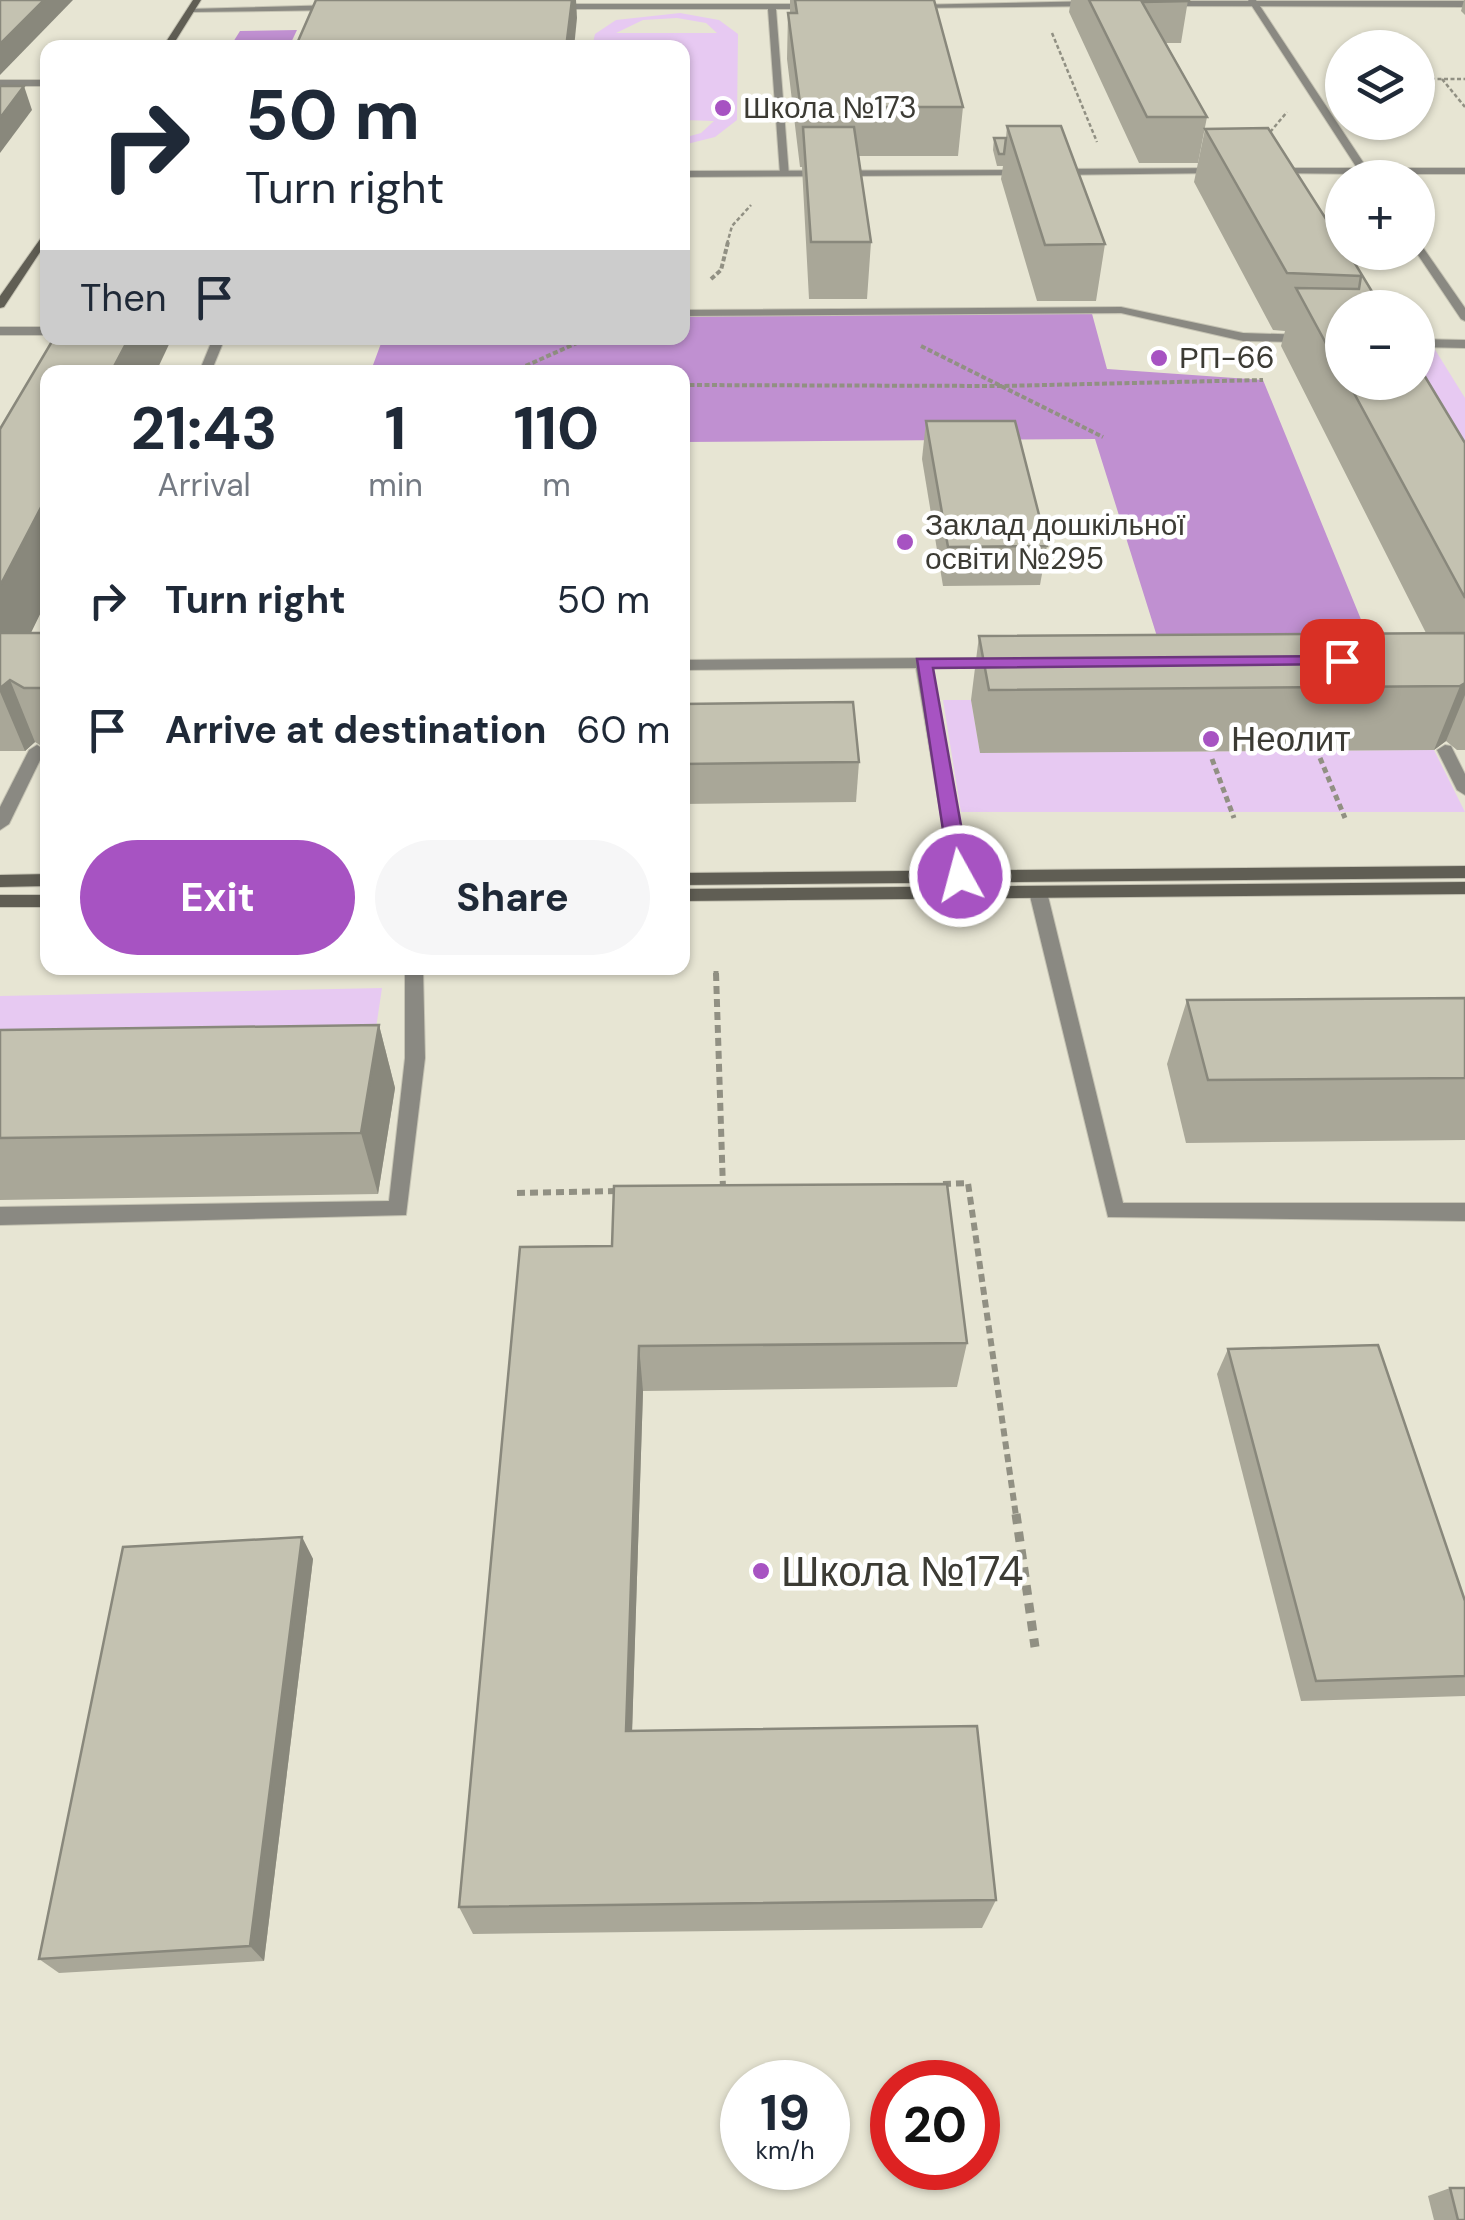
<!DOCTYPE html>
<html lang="en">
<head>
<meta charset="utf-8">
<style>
  body { margin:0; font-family:"DM Sans",sans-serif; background:#f6f6f7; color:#1f2937; height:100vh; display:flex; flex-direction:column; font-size:38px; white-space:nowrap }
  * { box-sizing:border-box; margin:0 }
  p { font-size:32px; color:#747a83 }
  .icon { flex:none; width:55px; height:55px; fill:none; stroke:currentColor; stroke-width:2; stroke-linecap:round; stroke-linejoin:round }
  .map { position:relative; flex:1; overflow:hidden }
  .drawer { position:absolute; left:40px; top:365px; width:650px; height:610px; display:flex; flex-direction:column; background:#fff; border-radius:20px; box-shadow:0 2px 8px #0004 }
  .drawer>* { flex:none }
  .banner { position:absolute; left:40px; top:40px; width:650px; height:305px; border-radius:20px; box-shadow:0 2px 8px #0004; background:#fff; color:#1f2937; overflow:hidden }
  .buttons { position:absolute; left:1325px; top:30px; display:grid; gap:20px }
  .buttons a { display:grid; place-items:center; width:110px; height:110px; border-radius:50%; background:#fff; box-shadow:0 2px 8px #0004; font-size:50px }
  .speed { position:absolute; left:720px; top:2060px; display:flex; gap:20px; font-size:50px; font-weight:700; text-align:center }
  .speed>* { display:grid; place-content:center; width:130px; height:130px; border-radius:50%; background:#fff; box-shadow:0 2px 8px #0004; line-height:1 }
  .speed small { font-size:25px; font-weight:400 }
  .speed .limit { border:15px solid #d22; background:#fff; color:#111 }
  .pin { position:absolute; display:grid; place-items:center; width:85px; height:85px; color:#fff; margin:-42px; border-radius:20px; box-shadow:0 5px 15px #0006 }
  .me { position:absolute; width:110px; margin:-55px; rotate:353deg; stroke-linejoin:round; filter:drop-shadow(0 0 8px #0008) }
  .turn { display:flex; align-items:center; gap:35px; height:210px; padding:0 40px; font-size:45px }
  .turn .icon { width:130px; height:130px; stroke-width:2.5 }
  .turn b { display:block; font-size:70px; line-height:85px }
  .then { display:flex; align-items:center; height:95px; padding:0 40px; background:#0003; gap:20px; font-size:38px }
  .eta { display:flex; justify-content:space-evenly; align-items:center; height:170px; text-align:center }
  .eta b { font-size:60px; font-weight:700; line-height:70px }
  .cta { display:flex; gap:20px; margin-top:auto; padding:20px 40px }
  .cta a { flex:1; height:115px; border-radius:60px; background:#a753c2; color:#fff; font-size:40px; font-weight:700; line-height:115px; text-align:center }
  .cta a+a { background:#f6f6f7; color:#1f2937 }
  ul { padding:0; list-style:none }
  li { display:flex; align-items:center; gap:30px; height:130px; padding:0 40px }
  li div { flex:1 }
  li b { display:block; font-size:38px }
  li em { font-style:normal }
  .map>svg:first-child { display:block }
</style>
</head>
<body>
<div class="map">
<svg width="1465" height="2220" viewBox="0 0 1465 2220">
  <rect width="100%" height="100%" fill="#e7e5d3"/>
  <g fill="#e7c9f2" fill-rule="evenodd">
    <path d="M680,13l39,7 19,14 -1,86 -22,17 -32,8v-7l18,-5 13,-12 -31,-1 -1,-72 -90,-1 3,-13 21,-14zM677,18l29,5 11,10h-101l27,-13z"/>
    <path d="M1418,348h16l31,50v146l-47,-162z"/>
    <path d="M943,700h28l9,53 454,-3 31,62h-504z"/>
    <path d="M382,988l-12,80 -370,8v-80z"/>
  </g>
  <g fill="#c090d1">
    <path d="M297,30l-8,17h-59l10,-16z"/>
    <path d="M1091,310l16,59 156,11 115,281 -213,1 -70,-223 -412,3 -1,-70h-405l20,-7h76l10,-27h299l1,-26z"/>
  </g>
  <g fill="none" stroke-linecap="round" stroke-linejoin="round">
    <g stroke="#c5c3b3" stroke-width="2">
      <g id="lane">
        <path d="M1098,1l3,5 -189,2 -4,-3z"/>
        <path d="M1162,1h303v6l-306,-1z"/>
        <path d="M552,4h269l-3,5h-42l13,167 -9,-2 -12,-165h-219z"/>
        <path d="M338,5l3,5 -149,2 -4,-3z"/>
        <path d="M1121,307l122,26 99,3v7l-99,-2 -122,-28 -439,3v-6z"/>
        <rect x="0" y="327" width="48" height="8"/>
        <path d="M213,338h12l-14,34h-12z"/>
        <path d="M1418,339l47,1v8l-47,-1z"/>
        <path d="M923,658h77l8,5 -8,5h-68l37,208 -9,6 -9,-6 -35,-208 -234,2v-10z"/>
        <path d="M37,745l8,5 -36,74 -9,6v-23l29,-57z"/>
        <path d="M1445,745l6,1 14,28v21l-8,-5 -20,-40z"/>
        <path d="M1038,886l9,6 76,311h342v18l-357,-4 -79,-325z"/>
        <path d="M405,968h18l2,90 -19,157 -406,10v-18l389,-6 16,-143z"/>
      </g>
    </g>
    <g stroke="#c5c3b3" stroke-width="2">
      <g id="street">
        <path d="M1248,0h8l111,168h98v6h-94v4h-8l-2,-4 -96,-1 4,-5h88z"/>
        <rect x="0" y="80" width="48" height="6"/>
        <path d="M1220,168l4,5 -170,2 -5,-3 5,-3z"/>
        <path d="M1029,170l-4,5 -343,2v-6z"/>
        <path d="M1418,245l4,1 43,62v13l-4,-2 -45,-67z"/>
      </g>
    </g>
    <g stroke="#c5c3b3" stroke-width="2">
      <g id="secondary">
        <path d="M193,0h8l-30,48h-9z"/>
        <path d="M48,228v12l-44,67 -4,1v-12z"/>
        <path d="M1465,866v12l-783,7v-12z"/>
        <path d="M48,874v12l-48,1v-12z"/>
        <path d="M1465,882v12l-783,7v-12z"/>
        <rect x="0" y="895" width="48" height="12"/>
      </g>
    </g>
    <g stroke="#919083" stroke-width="2.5" stroke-dasharray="4 2.5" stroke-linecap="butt">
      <path d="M1052,33l45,109"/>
      <path d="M1418,79h47"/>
      <path d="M1442,79l23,28"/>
      <path d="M1266,137l21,-25"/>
      <path d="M727,244l5,-18 19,-21"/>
    </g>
    <g stroke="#919083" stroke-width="4" stroke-dasharray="5 2.5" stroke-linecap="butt">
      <path d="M711,279l10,-9 7,-28"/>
      <path d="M921,346l182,91"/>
      <path d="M512,372l76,-34"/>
      <path d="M682,385l320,1 261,-6"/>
    </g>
    <g stroke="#919083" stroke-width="5" stroke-dasharray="6 4" stroke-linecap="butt">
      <path d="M1320,758l25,60"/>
      <path d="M1212,759l22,59"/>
      <path d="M716,971v5"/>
    </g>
    <g stroke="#919083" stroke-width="6" stroke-dasharray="8 5" stroke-linecap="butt">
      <path d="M716,973l7,216"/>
      <path d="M943,1184l25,-1 48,333"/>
      <path d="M517,1193l103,-2"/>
    </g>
    <path stroke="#919083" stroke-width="9" stroke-dasharray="10 8" stroke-linecap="butt" d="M1016,1514l19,133"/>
    <use href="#lane" fill="#8a8982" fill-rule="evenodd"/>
    <use href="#street" fill="#8a8982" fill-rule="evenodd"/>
    <use href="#secondary" fill="#605e54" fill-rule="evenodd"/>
  </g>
  <g fill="#a9a798">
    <path d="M790,0h144l29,107 -5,49h-100l13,86 -4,57h-58l-7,-132h-2l-13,-108 1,-46h2z"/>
    <path d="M1071,0h117l-7,43h-15l41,74 -9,46h-59l-70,-151z"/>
    <path d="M1464,0h1v15l-4,-4z"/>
    <path d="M1007,126l98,118 -9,57h-59l-36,-122 2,-13h-6l-4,-16 1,-12h12z"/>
    <path d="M1205,129l143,123 34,56h-40v74h76l47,61v307h-8l-11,-9 -12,9 -454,3 -9,-53 8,-64 447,-3 -145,-287 4,-15 -12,-1 -79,-148z"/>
    <path d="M926,421l121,125 -7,39 -97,1 -21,-127z"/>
    <path d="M0,429l31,204h17v117l-13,-8 -10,9h-25z"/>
    <path d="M682,704l177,58 -3,40 -174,2z"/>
    <path d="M1465,998v142l-279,3 -19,-79 20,-64z"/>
    <path d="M379,1025l16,63 -17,106 -378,6v-170z"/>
    <path d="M520,1247l447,96 -10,44 -314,4 -11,340 364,169 -14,28 -509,6 -14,-27z"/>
    <path d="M1228,1349l237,252v95l-164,5 -84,-327z"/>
    <path d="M302,1537l11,22 -49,402 -205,12 -20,-14z"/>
    <path d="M1450,2188l15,32h-31l-6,-24z"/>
  </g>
  <g fill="#89887c">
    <path d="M44,0h29l-73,75v-31z"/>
    <path d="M572,0h4l1,18 -3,30h-8z"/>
    <path d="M24,86l8,24 -32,43v-35z"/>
    <path d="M129,338h43l-16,34h-45z"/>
    <path d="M48,494v104l-41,84 3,-2 25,62 -10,9 -25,-59v-106z"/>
    <path d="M1465,683v12l-19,46 -12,9 26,-64z"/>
    <path d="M379,1025l16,63 -17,106 -17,-61z"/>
    <path d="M639,1346l4,45 -12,374 -5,-34z"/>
    <path d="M302,1537l11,22 -49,402 -14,-15z"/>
  </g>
  <g fill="#c4c2b1" stroke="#89887c" stroke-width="2.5">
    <path d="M0,0h44l-44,44z"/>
    <path d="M316,0h256l-6,48h-271z"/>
    <path d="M795,0h139l29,107h-113l2,10 -50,1 -14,-105h9z"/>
    <path d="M1089,0h99l1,1 -47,1 65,115h-60z"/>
    <path d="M0,86h24l-24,32z"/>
    <path d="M1007,126h54l44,118 -60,1z"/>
    <path d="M803,127h51l17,115h-60z"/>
    <path d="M1268,128l74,116v8h6l34,56h-40v65l-46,-85 63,1 2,-13 -74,-3 -82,-144z"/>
    <path d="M994,138h12l-2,16h-5z"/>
    <path d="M54,338h75l-18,34h-63v122l-48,92v-157z"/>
    <path d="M1418,365l47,78v155l-117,-216h70z"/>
    <path d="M926,421h89l32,125 -99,1z"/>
    <path d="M0,633h48v55h-24l-14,-8 -10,8z"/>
    <path d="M1465,633v50l-5,3 -471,4 -10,-54z"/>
    <path d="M853,702l6,60 -177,2v-60z"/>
    <path d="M1465,998v80l-257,2 -21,-80z"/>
    <path d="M379,1025l-18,108 -361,5v-108z"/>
    <path d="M947,1184l20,159 -328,3 -13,385 351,-5 19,174 -537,7 61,-660 92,-1 2,-60z"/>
    <path d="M1378,1345l87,256v75l-149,5 -88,-332z"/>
    <path d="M302,1537l-52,409 -211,13 84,-412z"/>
    <path d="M1450,2188h15v32h-7z"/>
  </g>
  <path fill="#a753c2" stroke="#6d367e" stroke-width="2.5" d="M1342,656l9,5 -3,3 -415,4 37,208 -10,7 -10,-7 -33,-217z"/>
  <g fill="#a753c2" stroke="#fff" stroke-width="4">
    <circle cx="723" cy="108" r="10"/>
    <circle cx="1159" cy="358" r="10"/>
    <circle cx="905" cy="542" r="10"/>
    <circle cx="1211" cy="739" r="10"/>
    <circle cx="761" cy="1571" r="10"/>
  </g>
  <g text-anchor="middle" stroke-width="9" stroke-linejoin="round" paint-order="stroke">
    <g font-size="30" fill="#3c3b34" stroke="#fff" text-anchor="start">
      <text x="743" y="118">Школа №173</text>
      <text x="1179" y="368">РП-66</text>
      <text x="925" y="535">Заклад дошкільної<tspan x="925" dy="34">освіти №295</tspan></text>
    </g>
    <g font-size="35" fill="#3c3b34" stroke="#fff" text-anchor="start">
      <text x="1231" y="751">Неолит</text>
    </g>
    <g font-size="42" fill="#3c3b34" stroke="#fff" text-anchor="start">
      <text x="781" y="1586">Школа №174</text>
    </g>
  </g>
</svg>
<div class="buttons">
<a><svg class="icon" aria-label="layers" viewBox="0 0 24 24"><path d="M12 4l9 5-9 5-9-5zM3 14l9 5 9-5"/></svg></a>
<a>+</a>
<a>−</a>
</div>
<div class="speed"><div>19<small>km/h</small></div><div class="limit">20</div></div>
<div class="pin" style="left:1342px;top:661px;background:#d93025"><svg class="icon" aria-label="arrive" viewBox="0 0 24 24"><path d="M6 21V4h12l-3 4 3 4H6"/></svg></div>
<svg class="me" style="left:960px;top:876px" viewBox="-20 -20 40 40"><circle r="17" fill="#a753c2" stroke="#fff" stroke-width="3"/><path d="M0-11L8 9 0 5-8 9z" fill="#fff"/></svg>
<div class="banner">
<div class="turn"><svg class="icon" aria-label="right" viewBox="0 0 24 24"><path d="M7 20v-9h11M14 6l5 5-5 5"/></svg><div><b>50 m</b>Turn right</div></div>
<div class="then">Then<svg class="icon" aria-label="arrive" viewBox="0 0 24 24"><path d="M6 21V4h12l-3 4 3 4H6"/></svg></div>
</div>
<section class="drawer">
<div class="eta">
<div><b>21:43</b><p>Arrival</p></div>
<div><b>1</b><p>min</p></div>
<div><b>110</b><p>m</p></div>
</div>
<ul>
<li><svg class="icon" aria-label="right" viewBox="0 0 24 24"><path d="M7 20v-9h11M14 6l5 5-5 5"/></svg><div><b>Turn right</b></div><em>50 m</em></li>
<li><svg class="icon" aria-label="arrive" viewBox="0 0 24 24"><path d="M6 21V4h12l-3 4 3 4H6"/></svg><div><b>Arrive at destination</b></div><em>60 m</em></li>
</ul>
<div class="cta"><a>Exit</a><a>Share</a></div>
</section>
</div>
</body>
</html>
